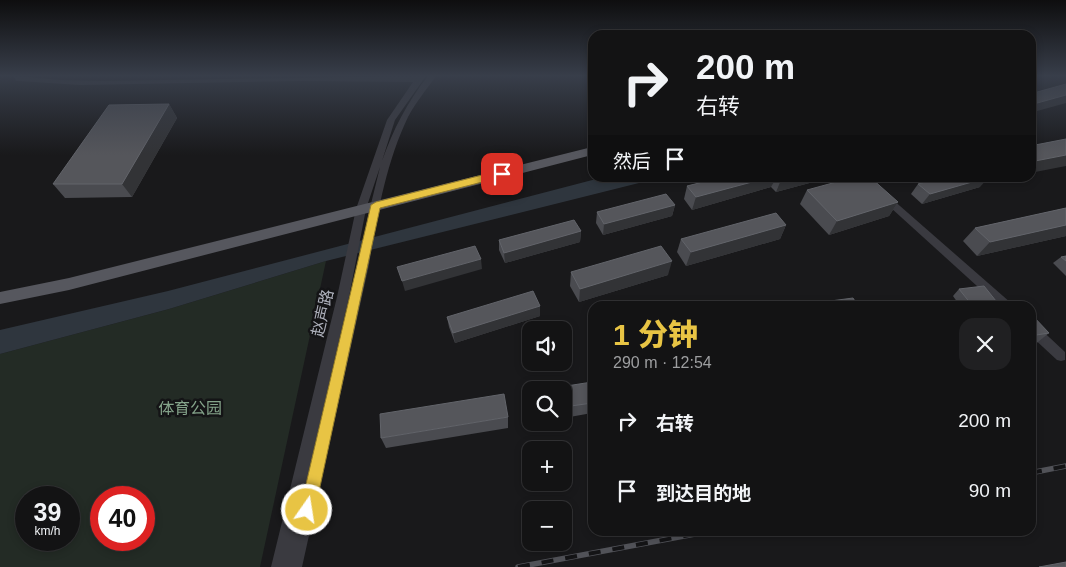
<!DOCTYPE html>
<html lang="zh">
<head>
<meta charset="utf-8">
<style>
  body { margin:0; font-family:Helvetica,"Noto Sans SC",sans-serif; background:#202022; color:#f1f3f6; height:100vh; display:flex; flex-direction:column; font-size:19px; white-space:nowrap }
  * { box-sizing:border-box; margin:0 }
  p { font-size:16px; color:#9d9ea0 }
  .icon { flex:none; width:28px; height:28px; fill:none; stroke:currentColor; stroke-width:2; stroke-linecap:round; stroke-linejoin:round }
  .map { position:relative; flex:1; overflow:hidden }
  .sheet { position:absolute; left:588px; top:301px; width:448px; height:235px; display:flex; flex-direction:column; background:#131314; border-radius:15px; box-shadow:0 2px 8px #0003,0 0 0 1px #323234 }
  .sheet>* { flex:none }
  .guide { position:absolute; left:588px; top:30px; width:448px; height:152px; border-radius:15px; box-shadow:0 2px 8px #0003,0 0 0 1px #323234; background:#131314; color:#f1f3f6; overflow:hidden }
  .buttons { position:absolute; left:522px; top:321px; display:grid; gap:10px }
  .buttons a { display:grid; place-items:center; width:50px; height:50px; border-radius:10px; background:#131314; box-shadow:0 2px 8px #0003,0 0 0 1px #323234; font-size:25px }
  .speed { position:absolute; left:15px; top:486px; display:flex; gap:10px; font-size:25px; font-weight:700; text-align:center }
  .speed>* { display:grid; place-content:center; width:65px; height:65px; border-radius:50%; background:#131314; box-shadow:0 2px 8px #0003,0 0 0 1px #323234; line-height:1 }
  .speed small { font-size:12px; font-weight:400 }
  .speed .limit { border:8px solid #d22; background:#fff; color:#111 }
  .pin { position:absolute; display:grid; place-items:center; width:42px; height:42px; color:#fff; margin:-21px; border-radius:10px; box-shadow:0 2px 8px #0006 }
  .me { position:absolute; width:55px; margin:-28px; rotate:13deg; stroke-linejoin:round; filter:drop-shadow(0 0 4px #0008) }
  .turn { display:flex; align-items:center; gap:18px; height:105px; padding:0 25px; font-size:22px }
  .turn .icon { width:65px; height:65px; stroke-width:2.5 }
  .turn b { display:block; font-size:35px; line-height:42px }
  .then { display:flex; align-items:center; height:48px; padding:0 25px; background:#0003; gap:10px; font-size:19px }
  .round { display:grid; place-items:center; flex:none; width:52px; height:52px; border-radius:15px; background:#202022 }
  .overview { display:flex; align-items:center; justify-content:space-between; height:85px; padding:0 25px }
  h1 { font-size:30px; font-weight:800; line-height:38px; color:#e8c444 }
  ul { padding:0; list-style:none }
  li { display:flex; align-items:center; gap:15px; height:70px; padding:0 25px }
  li div { flex:1 }
  li b { display:block; font-size:19px }
  li em { font-style:normal }
  .map>svg:first-child { display:block }
</style>
</head>
<body>
<div class="map">
<svg width="1066" height="567" viewBox="0 0 1066 567">
  <rect width="100%" height="100%" fill="#19191b"/>
  <path fill="#232b25" fill-rule="evenodd" d="M326,261l-66,306h-260v-213l169,-45zM26,498h43v42h-43zM101,498h43v42h-43z"/>
  <path fill="#2f363e" d="M600,178h59l-333,83 -157,48 -169,45v-24l168,-39z"/>
  <g fill="none" stroke-linecap="round" stroke-linejoin="round">
    <g fill="#3a3a40" fill-rule="evenodd">
      <path d="M14,76l46,4 41,1 325,-5 -31,44 -13,41c11,-31 25,-59 46,-85h8c-10,14 -20,26 -28,41 -22,46 -31,98 -39,148l-67,302h-31l66,-270 19,-88 31,-89 26,-38 -112,-1 -221,4 -61,-4h-3zM380,167l-12,49 -9,49 -60,249 50,-217 17,-88z"/>
      <path d="M858,178h10l143,125 2,3h-14z"/>
      <path d="M1030,322l4,1 31,29v8l-4,1 -4,-1 -27,-25z"/>
    </g>
    <path fill="#56575e" fill-rule="evenodd" d="M592,147v8l-523,135 -69,14v-12l69,-14z"/>
    <g stroke="#515258" stroke-width="5.5">
      <g id="rail">
        <path d="M1030,473l36,-7"/>
        <path d="M518,567l193,-36"/>
      </g>
    </g>
    <use href="#rail" stroke="#141416" stroke-width="4" stroke-dasharray="12" stroke-linecap="butt"/>
  </g>
  <g fill="#4a4b50">
    <path d="M169,104l8,14 -45,79 -67,1 -12,-14z"/>
    <path d="M719,178h109l-52,14 -5,-5 -79,23 -8,-11 3,-13z"/>
    <path d="M918,184l62,3 -58,17 -11,-10z"/>
    <path d="M807,190l91,12 -9,14 -60,19 -29,-31z"/>
    <path d="M675,205l-3,11 -69,19 -7,-12 1,-11z"/>
    <path d="M1066,208v28l-89,20 -14,-15 12,-13z"/>
    <path d="M786,225l-6,14 -94,27 -9,-14 4,-13z"/>
    <path d="M581,231l-1,11 -75,21 -6,-13v-10z"/>
    <path d="M1066,256v20l-13,-13 8,-6z"/>
    <path d="M571,272l97,3 -89,27 -9,-16z"/>
    <path d="M959,289l37,12 -6,5h-30l-7,-10z"/>
    <path d="M1030,315l19,18 -16,13h-3z"/>
    <path d="M540,316l-85,27 -6,-16 -2,-10z"/>
    <path d="M592,382v31l-28,5v-28z"/>
    <path d="M526,392h5v30h9l-10,2 -4,-20z"/>
    <path d="M508,417v11l-122,20 -5,-10z"/>
  </g>
  <g fill="#323336">
    <path d="M1066,95v8l-36,10v-8z"/>
    <path d="M169,104l8,14 -45,79 -10,-13z"/>
    <path d="M1066,155v11l-36,7v-11z"/>
    <path d="M767,178h9l-5,9 -79,23 4,-13z"/>
    <path d="M789,178h39l-52,14 5,-12z"/>
    <path d="M986,178h2l-8,9 -58,17 8,-10z"/>
    <path d="M898,202l-9,14 -60,19 8,-14z"/>
    <path d="M675,205l-3,11 -69,19 1,-11z"/>
    <path d="M786,225l-6,14 -94,27 5,-14z"/>
    <path d="M1066,225v11l-89,20 13,-14z"/>
    <path d="M581,231l-1,11 -75,21 -1,-10z"/>
    <path d="M481,259l1,10 -77,22 -3,-10z"/>
    <path d="M672,261l-4,14 -89,27 1,-13z"/>
    <path d="M540,306v10l-85,27 -2,-10z"/>
  </g>
  <g fill="#55565b" stroke="#62646a">
    <path d="M1066,84v11l-36,10v-11z"/>
    <path d="M169,104l-47,80h-69l56,-79z"/>
    <path d="M1066,139v16l-36,7v-16z"/>
    <path d="M719,178h48l-71,19 -9,-11z"/>
    <path d="M779,178h10l-8,2z"/>
    <path d="M851,178h20l27,24 -61,19 -30,-31z"/>
    <path d="M940,178h46l-56,16 -12,-10z"/>
    <path d="M666,194l9,11 -71,19 -7,-12z"/>
    <path d="M1066,208v17l-76,17 -15,-14z"/>
    <path d="M776,213l10,12 -95,27 -10,-13z"/>
    <path d="M574,220l7,11 -77,22 -5,-13z"/>
    <path d="M475,246l6,13 -79,22 -5,-14z"/>
    <path d="M661,246l11,15 -92,28 -9,-17z"/>
    <path d="M1066,256v5l-5,-4z"/>
    <path d="M984,286l12,15 -25,3 -12,-15z"/>
    <path d="M533,291l7,15 -87,27 -6,-16z"/>
    <path d="M853,298l5,8h-49l-1,-2z"/>
    <path d="M1030,315h2l17,18 -19,3z"/>
    <path d="M592,382v21l-28,4v-17h-23z"/>
    <path d="M526,392h5v21h-1z"/>
    <path d="M504,394l4,23 -127,21 -1,-24z"/>
    <path d="M1066,562v5h-27z"/>
  </g>
  <linearGradient id="sky" x2="0" y2="1"><stop stop-color="#0e0e0f"/><stop offset="0.49" stop-color="#383e4a"/><stop offset="1" stop-color="#383e4a" stop-opacity="0"/></linearGradient>
  <rect width="1066" height="155" fill="url(#sky)"/>
  <path fill="#e8c444" stroke="#977f2c" d="M502,170l4,1v5l-126,32 -65,302 -3,6 -5,2 -5,-2 -2,-6 71,-305 5,-3z"/>
  <g text-anchor="middle" stroke-width="5" stroke-linejoin="round" paint-order="stroke">
    <g font-size="16" fill="#acafba" stroke="#141416">
      <text transform="translate(322 313) rotate(-77)" y="6">赵声路</text>
    </g>
    <g font-size="16" fill="#84a38a" stroke="#141416">
      <text x="190" y="414">体育公园</text>
    </g>
  </g>
</svg>
<div class="buttons">
<a><svg class="icon" aria-label="sound" viewBox="0 0 24 24"><path d="M4 9h4l5-4v14l-5-4H4zM17 9q2 3 0 6"/></svg></a>
<a><svg class="icon" aria-label="search" viewBox="0 0 24 24"><circle cx="10" cy="10" r="6"/><path d="M15 15l6 6"/></svg></a>
<a>+</a>
<a>−</a>
</div>
<div class="speed"><div>39<small>km/h</small></div><div class="limit">40</div></div>
<div class="pin" style="left:502px;top:174px;background:#d93025"><svg class="icon" aria-label="arrive" viewBox="0 0 24 24"><path d="M6 21V4h12l-3 4 3 4H6"/></svg></div>
<svg class="me" style="left:307px;top:510px" viewBox="-20 -20 40 40"><circle r="17" fill="#e8c444" stroke="#fff" stroke-width="3"/><path d="M0-11L8 9 0 5-8 9z" fill="#fff"/></svg>
<div class="guide">
<div class="turn"><svg class="icon" aria-label="right" viewBox="0 0 24 24"><path d="M7 20v-9h11M14 6l5 5-5 5"/></svg><div><b>200 m</b>右转</div></div>
<div class="then">然后<svg class="icon" aria-label="arrive" viewBox="0 0 24 24"><path d="M6 21V4h12l-3 4 3 4H6"/></svg></div>
</div>
<section class="sheet">
<div class="overview"><div><h1>1 分钟</h1><p>290 m · 12:54</p></div><a class="round"><svg class="icon" aria-label="close" viewBox="0 0 24 24"><path d="M6 6l12 12M18 6L6 18"/></svg></a></div>
<ul>
<li><svg class="icon" aria-label="right" viewBox="0 0 24 24"><path d="M7 20v-9h11M14 6l5 5-5 5"/></svg><div><b>右转</b></div><em>200 m</em></li>
<li><svg class="icon" aria-label="arrive" viewBox="0 0 24 24"><path d="M6 21V4h12l-3 4 3 4H6"/></svg><div><b>到达目的地</b></div><em>90 m</em></li>
</ul>
</section>
</div>
</body>
</html>
